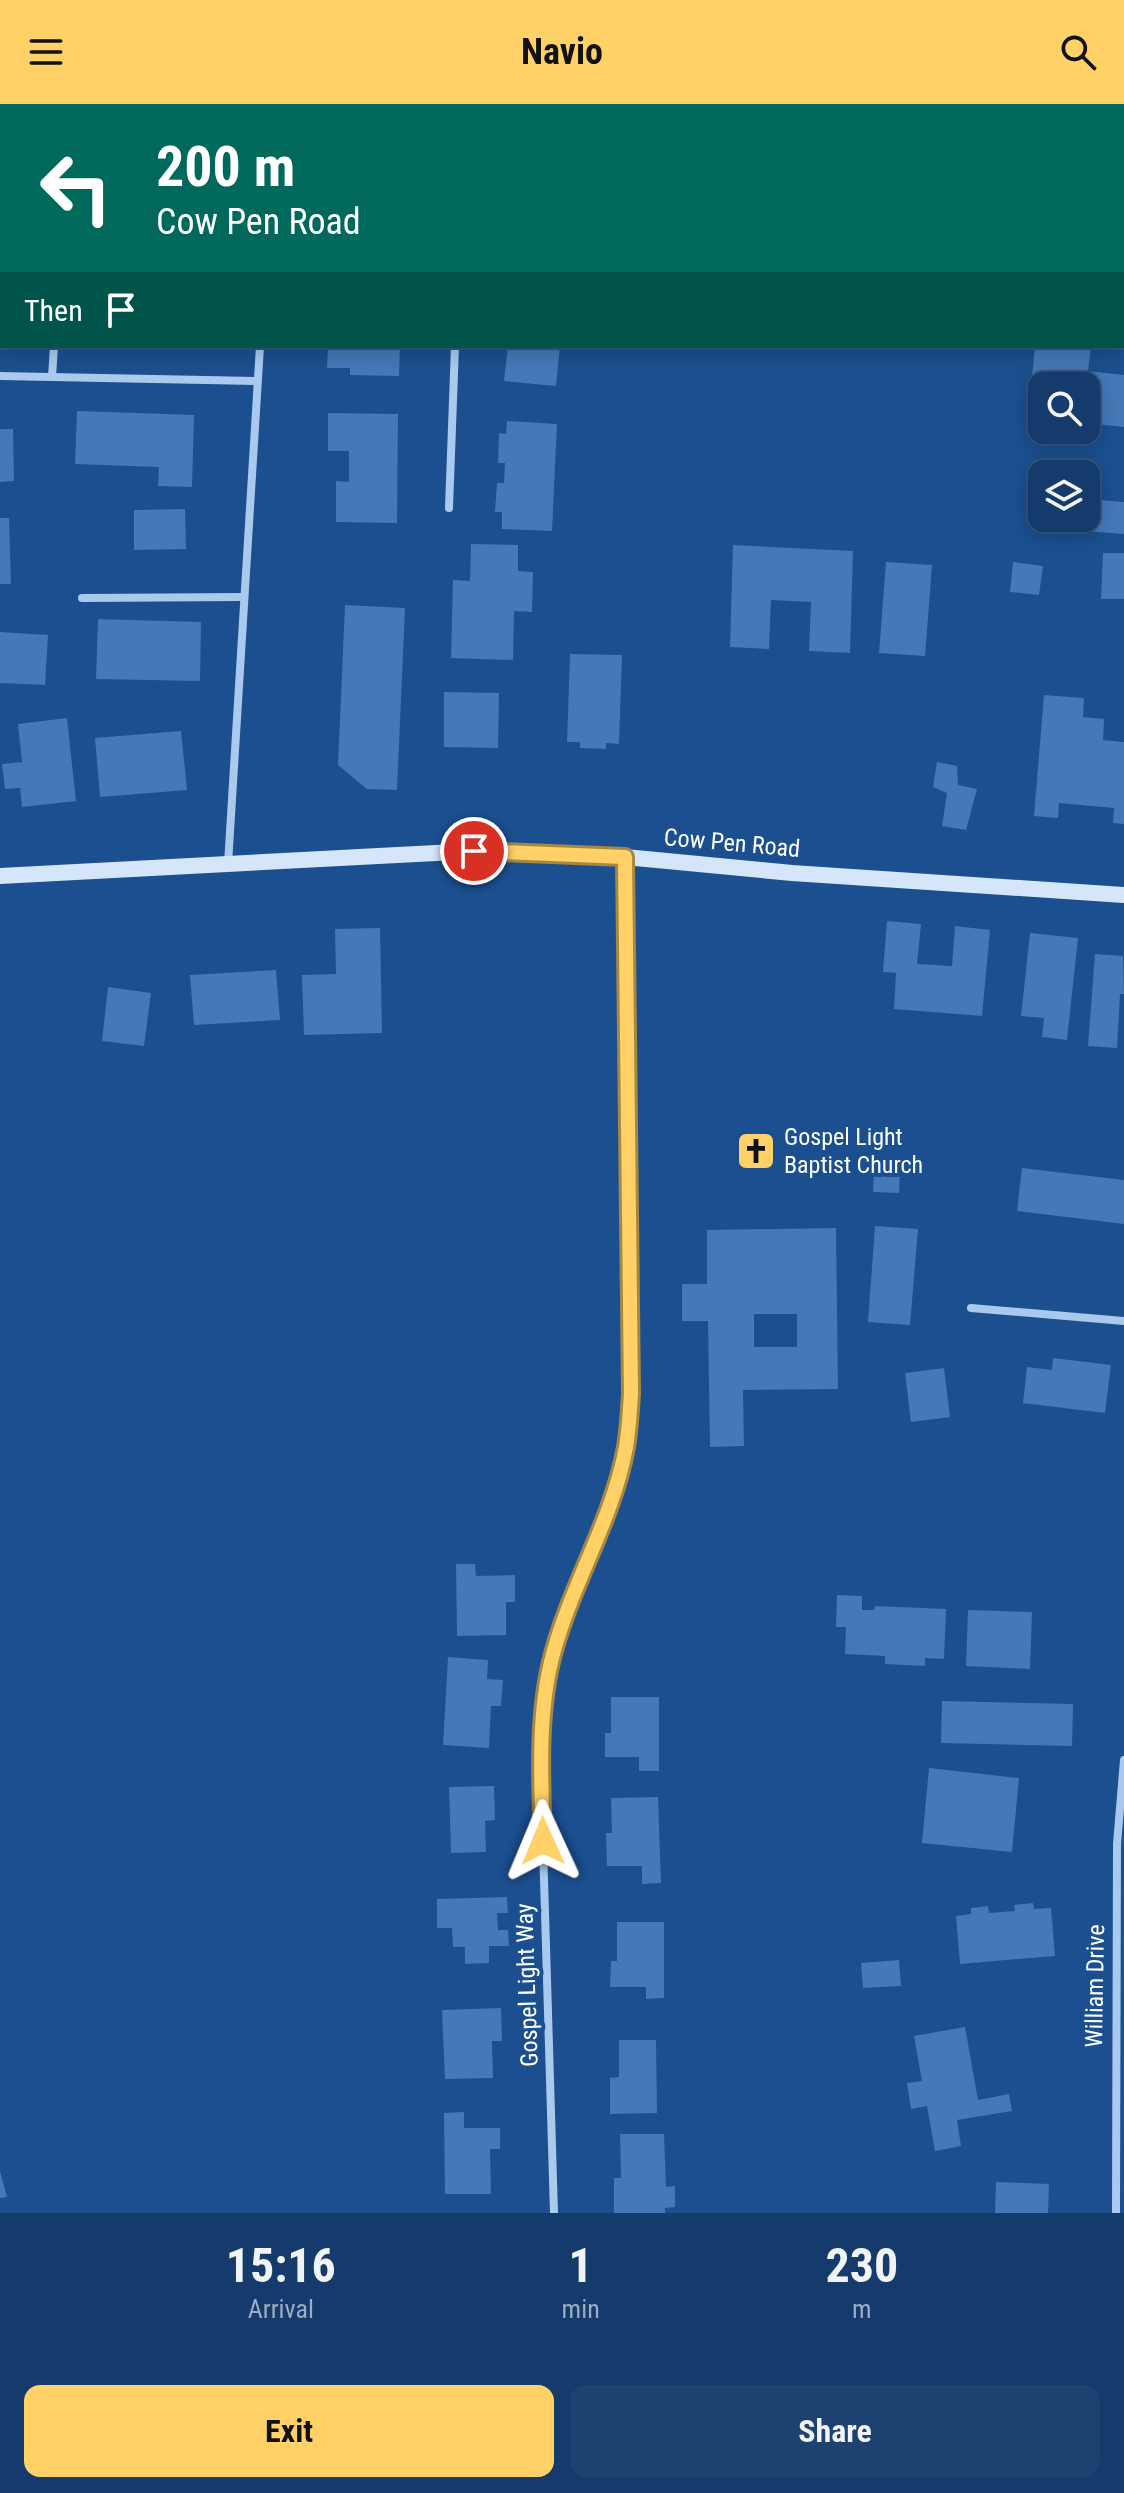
<!DOCTYPE html>
<html lang="en">
<head>
<meta charset="utf-8">
<style>
  body { margin:0; font-family:"Roboto Condensed",sans-serif; background:#1d4271; color:#f1f3f6; height:100vh; display:flex; flex-direction:column; font-size:30px; white-space:nowrap }
  * { box-sizing:border-box; margin:0 }
  p { font-size:26px; color:#9dadc1 }
  .icon { flex:none; width:44px; height:44px; fill:none; stroke:currentColor; stroke-width:2; stroke-linecap:round; stroke-linejoin:round }
  .map { position:relative; height:2109px; overflow:hidden }
  .panel { display:flex; flex-direction:column; background:#143b6b; flex:1 }
  .panel>* { flex:none }
  .guide { position:absolute; left:0px; top:0px; width:1124px; height:244px; box-shadow:0 4px 20px #0003,0 0 0 2px #33557e; background:#00695c; color:#fff; overflow:hidden }
  .controls { position:absolute; left:1028px; top:268px; display:grid; gap:16px }
  .controls a { display:grid; place-items:center; width:72px; height:72px; border-radius:16px; background:#143b6b; box-shadow:0 4px 20px #0003,0 0 0 2px #33557e; font-size:40px }
  .pin { position:absolute; display:grid; place-items:center; width:68px; height:68px; color:#fff; margin:-34px; border:4px solid #fff; border-radius:50%; box-shadow:0 2px 8px #0007 }
  .me { position:absolute; width:88px; margin:-44px; rotate:359deg; stroke-linejoin:round; filter:drop-shadow(0 0 6px #0008) }
  .turn { display:flex; align-items:center; gap:28px; height:168px; padding:0 24px; font-size:36px }
  .turn .icon { width:104px; height:104px; stroke-width:2.5 }
  .turn b { display:block; font-size:56px; line-height:68px }
  .then { display:flex; align-items:center; height:76px; padding:0 24px; background:#0003; gap:16px; font-size:30px }
  .eta { display:flex; justify-content:space-evenly; align-items:center; height:136px; text-align:center }
  .eta b { font-size:48px; font-weight:700; line-height:56px }
  .cta { display:flex; gap:16px; margin-top:auto; padding:16px 24px }
  .cta a { flex:1; height:92px; border-radius:16px; background:#ffd166; color:#111; font-size:32px; font-weight:700; line-height:92px; text-align:center }
  .cta a+a { background:#1d4271; color:#f1f3f6 }
  header { display:flex; justify-content:space-between; align-items:center; height:104px; padding:0 24px; background:#ffd166; color:#111; font-size:36px; font-weight:700 }
  .map>svg:first-child { display:block }
</style>
</head>
<body>
<header><svg class="icon" aria-label="menu" viewBox="0 0 24 24"><path d="M4 6h16M4 12h16M4 18h16"/></svg>Navio<svg class="icon" aria-label="search" viewBox="0 0 24 24"><circle cx="10" cy="10" r="6"/><path d="M15 15l6 6"/></svg></header>
<div class="map">
<svg width="1124" height="2109" viewBox="0 0 1124 2109">
  <rect width="100%" height="100%" fill="#1b4f8f"/>
  <g fill="#4478b7" fill-rule="evenodd">
    <path d="M328,242h72l-1,30 -49,-1v-7h-23z"/>
    <path d="M508,242h52l-4,40 -52,-5z"/>
    <path d="M1035,242h56l-3,25 36,4v52l-38,-4v-37h-44v32l-14,-2z"/>
    <path d="M77,307l117,4 -2,72 -34,-1 1,-19 -84,-3z"/>
    <path d="M328,309l70,1 -1,109 -61,-1v-41l13,1v-31h-21z"/>
    <path d="M507,317l50,3 -5,107 -50,-2v-17h-7l2,-29h7l1,-20h-7l1,-30 7,1z"/>
    <path d="M0,325h13l1,52 -14,1z"/>
    <path d="M1086,395l38,3v32l-53,-4 1,-12h14z"/>
    <path d="M185,405l1,40 -52,1v-40z"/>
    <path d="M0,414h9l2,66h-11z"/>
    <path d="M471,440l47,1v26l15,1 -1,40 -18,-1 -1,49 -62,-2 2,-78 17,1z"/>
    <path d="M733,441l120,6 -3,102 -41,-2 2,-49 -40,-2 -2,49 -39,-2z"/>
    <path d="M1103,449h21v46h-23z"/>
    <path d="M886,458l46,3 -7,91 -46,-3z"/>
    <path d="M1013,458l30,4 -4,29 -29,-3z"/>
    <path d="M345,501l60,3 -8,182 -30,-1 -29,-24z"/>
    <path d="M98,515l103,3 -1,59 -104,-2z"/>
    <path d="M0,528l48,3 -3,50 -45,-2z"/>
    <path d="M570,550l52,1 -3,89 -13,-1v6l-26,-1v-6h-13z"/>
    <path d="M444,588l55,1 -1,55 -54,-1z"/>
    <path d="M1044,591l40,3 -1,19 21,2 -1,21 21,2v82l-11,-1 1,-15 -55,-5 -1,15 -24,-2z"/>
    <path d="M67,614l9,83 -54,6 -2,-19 -15,1 -3,-25 20,-2 -4,-38z"/>
    <path d="M181,627l6,59 -87,7 -5,-59z"/>
    <path d="M937,658l20,4 1,19 19,4 -11,41 -24,-4 5,-33 -14,-6z"/>
    <path d="M887,817l34,3 -4,40 35,2 3,-40 35,4 -8,86 -88,-7 2,-36 -13,-1z"/>
    <path d="M380,824l2,105 -78,2 -2,-60 34,-1 -1,-45z"/>
    <path d="M1030,829l48,5 -11,102 -25,-3 2,-19 -23,-2z"/>
    <path d="M1095,850l28,2 1,38h-4l-3,54 -29,-2z"/>
    <path d="M276,866l4,50 -86,5 -4,-50z"/>
    <path d="M108,883l43,6 -7,53 -42,-5z"/>
    <path d="M1022,1064l102,12v44l-107,-13z"/>
    <path d="M874,1066l26,1 -1,22 -26,-1z"/>
    <path d="M875,1122l43,3 -8,96 -42,-3z"/>
    <path d="M836,1124l2,161 -95,1 1,56 -34,1 -2,-126h-26v-37h25v-54zM754,1210h43v33h-43z"/>
    <path d="M1053,1254l58,7 -6,48 -82,-10 4,-36 25,3z"/>
    <path d="M944,1264l6,49 -39,5 -6,-49z"/>
    <path d="M456,1460h19l1,12 39,-1v27h-9v33l-49,1z"/>
    <path d="M837,1491l25,1v14h12l1,-4 71,3 -2,50 -19,-1v8l-40,-2v-8l-40,-2 1,-27h-10z"/>
    <path d="M968,1506l64,2 -2,57 -64,-3z"/>
    <path d="M448,1553l40,3 -1,19 16,1 -2,26h-10l-2,42 -46,-3z"/>
    <path d="M611,1593h48v74h-20v-14h-34v-24h6z"/>
    <path d="M942,1597l131,3 -1,42 -131,-3z"/>
    <path d="M929,1664l90,10 -7,74 -90,-9z"/>
    <path d="M494,1682l1,34 -10,1 1,31 -35,1 -2,-66z"/>
    <path d="M658,1693l3,86 -19,1v-18h-35l-1,-33h6l-1,-35z"/>
    <path d="M507,1793l1,16h-11l1,17h10l1,16h-20v17l-24,1v-17h-12l-1,-19h-15v-29z"/>
    <path d="M1033,1799l1,6 17,-1 4,48 -95,8 -4,-48 15,-2v-6l17,-2 1,7 26,-2 -1,-6z"/>
    <path d="M617,1818h47v76l-18,1v-12h-36l1,-26h6z"/>
    <path d="M899,1856l2,26 -38,2 -2,-25z"/>
    <path d="M501,1904l1,33h-10l1,37 -48,1 -3,-69z"/>
    <path d="M965,1923l13,73 31,-6 3,17 -55,9 4,26 -26,5 -8,-45 -16,3 -4,-26 15,-2 -8,-45z"/>
    <path d="M619,1936h37l1,73 -47,1v-36l9,-1z"/>
    <path d="M464,2008v16h36v21h-10l1,45h-46l-1,-81z"/>
    <path d="M620,2030h44l2,53 9,-1v21l-10,1v5h-51v-35h7z"/>
    <path d="M0,2067l7,26 -7,1z"/>
    <path d="M996,2078l53,2 -1,29h-53z"/>
  </g>
  <g fill="none" stroke-linecap="round" stroke-linejoin="round">
    <g stroke="#a9c9ee" stroke-width="8">
      <path d="M0,17h2"/>
      <path d="M0,272l257,5"/>
      <path d="M52,273l2,-31"/>
      <path d="M449,404l6,-162"/>
      <path d="M82,494l162,-1"/>
      <path d="M228,760l32,-518"/>
      <path d="M971,1204l153,13"/>
      <path d="M554,2109l-13,-434 5,-97 19,-68 45,-112 16,-54 5,-55 -6,-536"/>
      <path d="M1116,2109l1,-369 7,-84"/>
    </g>
    <path stroke="#d6e6fa" stroke-width="16" d="M0,772l474,-25 151,6 167,16 332,22"/>
  </g>
  <g fill="none" stroke-linecap="round" stroke-linejoin="round">
    <g stroke="#a68842" stroke-width="20">
      <path id="route" d="M474,747l151,6 6,536c-1,18 -2,36 -5,54 -13,72 -54,136 -73,207 -16,60 -12,126 -10,187"/>
    </g>
    <use href="#route" stroke="#ffd166" stroke-width="14"/>
  </g>
  <defs>
    <g id="church-square" transform="scale(2)"><rect x="-9" y="-9" width="18" height="18" rx="4" fill="#ffd166" stroke="#1b4f8f"/><path d="M-1.2-6h2.4v3.5h3.3v2.4h-3.3V6h-2.4V-.1h-3.3v-2.4h3.3Z" fill="#111"/></g>
  </defs>
  <g fill-rule="evenodd">
    <use href="#church-square" x="756" y="1047"/>
  </g>
  <g text-anchor="middle" stroke-width="8" stroke-linejoin="round" paint-order="stroke">
    <g font-size="24" fill="#fff" stroke="#1b4f8f">
      <text transform="translate(732 739) rotate(5)" y="8">Cow Pen Road</text>
      <text transform="translate(527 1881) rotate(-92)" y="8">Gospel Light Way</text>
      <text transform="translate(1095 1882) rotate(-89)" y="8">William Drive</text>
    </g>
    <g font-size="24" fill="#fff" stroke="#1b4f8f" text-anchor="start">
      <text x="784" y="1041">Gospel Light<tspan x="784" dy="28">Baptist Church</tspan></text>
    </g>
  </g>
</svg>
<div class="controls">
<a><svg class="icon" aria-label="search" viewBox="0 0 24 24"><circle cx="10" cy="10" r="6"/><path d="M15 15l6 6"/></svg></a>
<a><svg class="icon" aria-label="layers" viewBox="0 0 24 24"><path d="M12 4l9 5-9 5-9-5zM3 14l9 5 9-5"/></svg></a>
</div>
<div class="pin" style="left:474px;top:747px;background:#d93025"><svg class="icon" aria-label="arrive" viewBox="0 0 24 24"><path d="M6 21V4h12l-3 4 3 4H6"/></svg></div>
<svg class="me" style="left:543px;top:1737px" viewBox="-20 -20 40 40"><path d="M0-17L14 15 0 8-14 15z" fill="#ffd166" stroke="#fff" stroke-width="4"/></svg>
<div class="guide">
<div class="turn"><svg class="icon" aria-label="left" viewBox="0 0 24 24"><path d="M17 20v-9H6M10 6l-5 5 5 5"/></svg><div><b>200 m</b>Cow Pen Road</div></div>
<div class="then">Then<svg class="icon" aria-label="arrive" viewBox="0 0 24 24"><path d="M6 21V4h12l-3 4 3 4H6"/></svg></div>
</div>
</div>
<section class="panel">
<div class="eta">
<div><b>15:16</b><p>Arrival</p></div>
<div><b>1</b><p>min</p></div>
<div><b>230</b><p>m</p></div>
</div>
<div class="cta"><a>Exit</a><a>Share</a></div>
</section>
</body>
</html>
